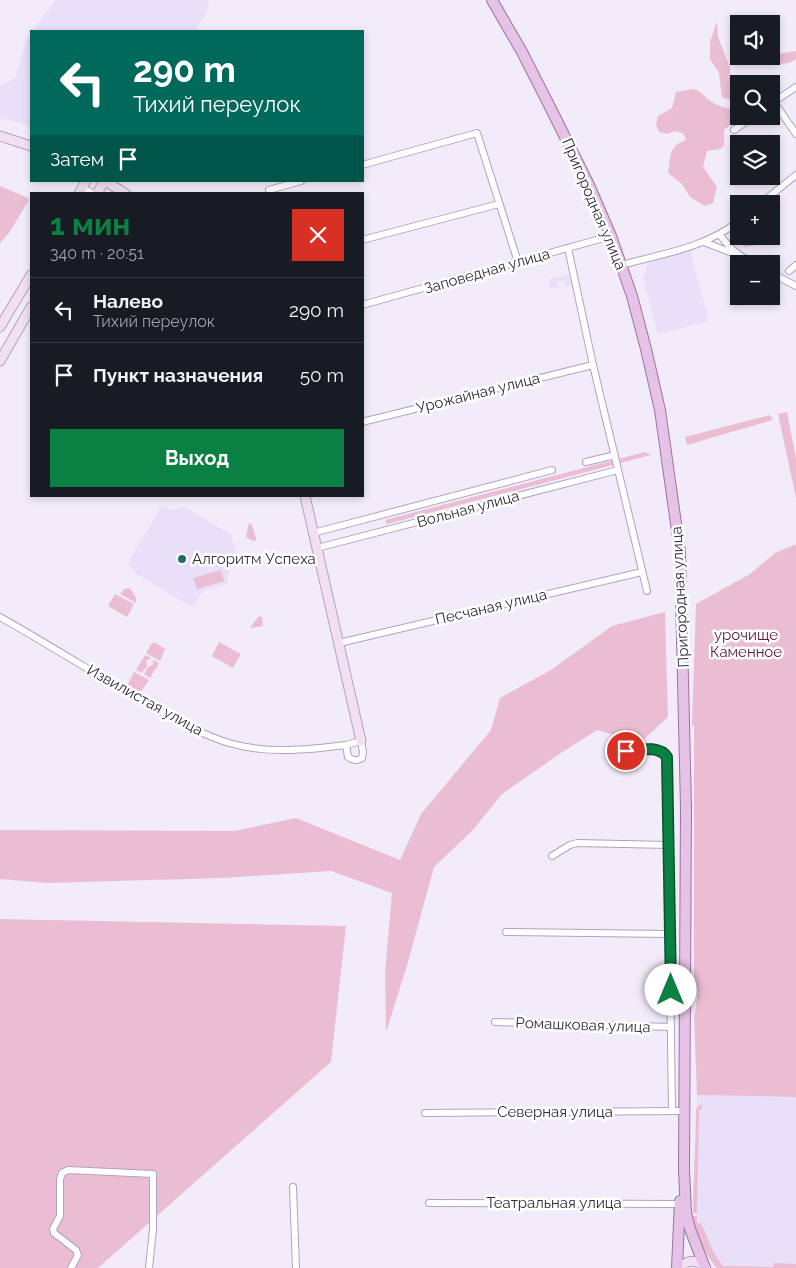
<!DOCTYPE html>
<html lang="ru">
<head>
<meta charset="utf-8">
<style>
  body { margin:0; font-family:Raleway,sans-serif; background:#242831; color:#f1f3f6; height:100vh; display:flex; flex-direction:column; font-size:19px; white-space:nowrap }
  * { box-sizing:border-box; margin:0 }
  p { font-size:16px; color:#9ea1a6 }
  .icon { flex:none; width:28px; height:28px; fill:none; stroke:currentColor; stroke-width:2; stroke-linecap:round; stroke-linejoin:round }
  .map { position:relative; flex:1; overflow:hidden }
  .panel { position:absolute; left:30px; top:192px; width:334px; height:305px; display:flex; flex-direction:column; background:#171b24; border-radius:0px; box-shadow:0 2px 8px #0003 }
  .panel>* { flex:none }
  .hud { position:absolute; left:30px; top:30px; width:334px; height:152px; border-radius:0px; box-shadow:0 2px 8px #0003; background:#00695c; color:#fff; overflow:hidden }
  .tools { position:absolute; left:730px; top:15px; display:grid; gap:10px }
  .tools a { display:grid; place-items:center; width:50px; height:50px; border-radius:0px; background:#171b24; box-shadow:0 2px 8px #0003; font-size:25px }
  .pin { position:absolute; display:grid; place-items:center; width:42px; height:42px; color:#fff; margin:-21px; border:2px solid #fff; border-radius:50%; box-shadow:0 1px 5px #0007 }
  .me { position:absolute; width:55px; margin:-28px; rotate:0deg; stroke-linejoin:round; filter:drop-shadow(0 0 4px #0008) }
  .turn { display:flex; align-items:center; gap:18px; height:105px; padding:0 20px; font-size:22px }
  .turn .icon { width:65px; height:65px; stroke-width:2.5 }
  .turn b { display:block; font-size:35px; line-height:42px }
  .then { display:flex; align-items:center; height:48px; padding:0 20px; background:#0003; gap:10px; font-size:19px }
  .round { display:grid; place-items:center; flex:none; width:52px; height:52px; border-radius:0px; background:#242831 }
  .head { display:flex; align-items:center; justify-content:space-between; height:85px; padding:0 20px }
  h1 { font-size:30px; font-weight:700; line-height:38px; color:#0b8043 }
  .button { display:flex; gap:10px; margin-top:auto; padding:10px 20px }
  .button a { flex:1; height:58px; border-radius:0px; background:#0b8043; color:#fff; font-size:20px; font-weight:700; line-height:58px; text-align:center }
  ul { padding:0; list-style:none }
  li { display:flex; align-items:center; gap:15px; height:65px; padding:0 20px; border-top:1px solid #363941 }
  li div { flex:1 }
  li b { display:block; font-size:19px }
  li em { font-style:normal }
  .map>svg:first-child { display:block }
</style>
</head>
<body>
<div class="map">
<svg width="796" height="1268" viewBox="0 0 796 1268">
  <rect width="100%" height="100%" fill="#f2ecfa"/>
  <g fill="#eadff9">
    <path d="M56,0h151l2,3 -3,10 -11,18h-163z"/>
    <path d="M31,32v95l-10,-4 -21,-5v-32l16,-9 8,-31z"/>
    <path d="M690,250l19,71 -51,13 -15,-55 5,-16z"/>
    <path d="M569,275l2,10 -5,1 -2,-6 -7,2 1,5 -7,2 -2,-10z"/>
    <path d="M168,505v4l3,1 13,-3 47,27 5,20 -9,24 1,5 -25,8 -11,16 -54,-32 -10,-12 33,-56z"/>
    <path d="M697,1095l99,2v167l-38,4h-22l-19,-4 -21,-41z"/>
  </g>
  <g fill="#eabdd2">
    <path d="M717,21l1,16 12,31v31l-8,-1 -3,-25 -9,-14v-17z"/>
    <path d="M796,51v8c-8,6 -19,6 -27,2l4,-6z"/>
    <path d="M692,89c11,2 11,8 20,13 11,7 20,4 28,16l-16,12v16l-4,3 -13,2 -4,16 14,20 -4,16 -8,3 -15,-9 -8,-13 -14,-11c3,-17 0,-27 18,-33l-3,-7 -8,-2 -8,3 -8,-2 -3,-8 2,-8 14,-8 4,-16z"/>
    <path d="M0,186l26,11 3,3 -20,33 -9,10z"/>
    <path d="M742,236h7l6,9 -10,2 -7,-7z"/>
    <path d="M787,412l9,47v39l-18,-84z"/>
    <path d="M770,415l3,5 -86,25 -2,-8z"/>
    <path d="M645,452l6,3 -264,69 -2,-4z"/>
    <path d="M249,523l3,2 4,13v2l-3,1 -7,-4z"/>
    <path d="M796,544v553l-99,-2 -3,-79c4,-14 4,-25 0,-40v-250l-2,-1 4,-121 54,-30 25,-21z"/>
    <path d="M221,570l3,11 -27,8 -4,-11z"/>
    <path d="M130,588l6,10v5l-16,-9 4,-5z"/>
    <path d="M115,594l19,10 -7,13 -19,-11z"/>
    <path d="M665,612l3,105 -27,25 -44,-12 -36,23 -59,41 -30,37 -38,36 -28,102 -20,63 -1,-60 7,-79 -61,-22 -109,7 -174,5 -48,-4v-49l234,1 62,-13 104,42 21,-46 70,-84 9,-32 51,-28 61,-44z"/>
    <path d="M259,616l3,1 1,9 -12,2v-2z"/>
    <path d="M219,642l22,12 -8,14 -21,-12z"/>
    <path d="M152,643h4l9,6 -5,12 -14,-8z"/>
    <path d="M145,655l6,3 -5,3 1,5 -5,7 -6,-3z"/>
    <path d="M153,660l6,3 -9,15 -6,-4 4,-7 5,-2z"/>
    <path d="M134,672l15,8 -10,14 -11,-4 -1,-4z"/>
    <path d="M0,919l346,7 -15,136 -233,206h-98z"/>
    <path d="M699,1105h3v4l-3,1 -2,103h-4c0,-35 3,-69 3,-104z"/>
    <path d="M693,1216h4v7h4l13,30 9,13 50,1 1,-4 22,1v4h-79c-12,-13 -22,-35 -24,-52z"/>
  </g>
  <g fill="none" stroke-linecap="round" stroke-linejoin="round">
    <g stroke="#b0a2c3" stroke-width="8">
      <g id="street">
        <path d="M774,102l22,32"/>
        <path d="M772,103l24,-16"/>
        <path d="M734,130l20,-14"/>
        <path d="M362,165l115,-32 41,129"/>
        <path d="M83,188l11,6"/>
        <path d="M269,190l32,-9"/>
        <path d="M760,204l36,-29"/>
        <path d="M720,235c11,15 18,20 35,29"/>
        <path d="M362,240l137,-36"/>
        <path d="M704,242l28,11"/>
        <path d="M568,248l25,117 54,226"/>
        <path d="M621,265c41,-11 84,-17 118,-44"/>
        <path d="M789,271l7,-6"/>
        <path d="M771,273l25,13"/>
        <path d="M362,305l249,-69"/>
        <path d="M362,422l231,-57"/>
        <path d="M586,462l29,-7"/>
        <path d="M313,533l239,-63"/>
        <path d="M317,548l301,-78"/>
        <path d="M0,617c50,28 98,59 147,87 27,15 53,30 82,39 38,11 78,7 117,2l15,-4 2,11 -1,6c-5,3 -8,3 -14,-1l-2,-12"/>
        <path d="M339,643l303,-71"/>
        <path d="M621,755c10,-8 31,-6 43,-3l3,5 5,354"/>
        <path d="M552,856l18,-11 7,-2 92,2"/>
        <path d="M506,932l164,2"/>
        <path d="M495,1022l176,5"/>
        <path d="M425,1113l259,-2"/>
        <path d="M293,1187l3,81"/>
        <path d="M429,1203l251,1"/>
        <path d="M71,1268l7,-13 -2,-5 -22,-17 -1,-4 7,-13v-37l2,-6 6,-3 85,4v55l-4,39"/>
      </g>
    </g>
    <g stroke="#b0a2c3" stroke-width="11">
      <g id="secondary">
        <path d="M0,136l31,10"/>
        <path d="M105,181l21,13"/>
        <path d="M79,194l7,-13"/>
        <path d="M97,194l7,-13"/>
        <path d="M0,327l31,-52"/>
        <path d="M0,361l31,-54"/>
        <path d="M305,496l56,245"/>
        <path d="M679,1268c10,-9 17,-9 27,0"/>
      </g>
    </g>
    <g stroke="#9c739e" stroke-width="12">
      <g id="primary">
        <path d="M492,0l30,52 25,49 42,84 22,51 21,60 14,53 14,61 20,142 6,256 -2,362 2,43 4,16 15,39"/>
        <path d="M677,1268l3,-67"/>
      </g>
    </g>
    <use href="#street" stroke="#fff" stroke-width="6"/>
    <use href="#secondary" stroke="#f2e0f2" stroke-width="9"/>
    <use href="#primary" stroke="#e6c2e6" stroke-width="10"/>
  </g>
  <g fill="none" stroke-linecap="round" stroke-linejoin="round">
    <g stroke="#07532c" stroke-width="12">
      <path id="route" d="M626,751c13,-1 33,-6 41,6l4,233"/>
    </g>
    <use href="#route" stroke="#0b8043" stroke-width="9"/>
  </g>
  <circle fill="#206c6c" stroke="#fff" stroke-width="2" cx="182" cy="559" r="5"/>
  <g text-anchor="middle" stroke-width="5" stroke-linejoin="round" paint-order="stroke">
    <g font-size="15" fill="#312c39" stroke="#fff">
      <text transform="translate(594 204) rotate(67)" y="5">Пригородная улица</text>
      <text transform="translate(487 271) rotate(-16)" y="5">Заповедная улица</text>
      <text transform="translate(478 393) rotate(-14)" y="5">Урожайная улица</text>
      <text transform="translate(468 509) rotate(-15)" y="5">Вольная улица</text>
      <text transform="translate(680 597) rotate(-93)" y="5">Пригородная улица</text>
      <text transform="translate(491 607) rotate(-13)" y="5">Песчаная улица</text>
      <text transform="translate(145 700) rotate(29)" y="5">Извилистая улица</text>
      <text transform="translate(583 1025) rotate(2)" y="5">Ромашковая улица</text>
      <text x="555" y="1117">Северная улица</text>
      <text x="554" y="1208">Театральная улица</text>
    </g>
    <g font-size="15" fill="#312c39" stroke="#fff" text-anchor="start">
      <text x="192" y="564">Алгоритм Успеха</text>
    </g>
    <g font-size="15" fill="#5a173f" stroke="#fff">
      <text x="746" y="640">урочище<tspan x="746" dy="17">Каменное</tspan></text>
    </g>
  </g>
</svg>
<div class="tools">
<a><svg class="icon" aria-label="sound" viewBox="0 0 24 24"><path d="M4 9h4l5-4v14l-5-4H4zM17 9q2 3 0 6"/></svg></a>
<a><svg class="icon" aria-label="search" viewBox="0 0 24 24"><circle cx="10" cy="10" r="6"/><path d="M15 15l6 6"/></svg></a>
<a><svg class="icon" aria-label="layers" viewBox="0 0 24 24"><path d="M12 4l9 5-9 5-9-5zM3 14l9 5 9-5"/></svg></a>
<a>+</a>
<a>−</a>
</div>
<div class="pin" style="left:626px;top:751px;background:#d93025"><svg class="icon" aria-label="arrive" viewBox="0 0 24 24"><path d="M6 21V4h12l-3 4 3 4H6"/></svg></div>
<svg class="me" style="left:671px;top:990px" viewBox="-20 -20 40 40"><circle r="19" fill="#fff"/><path d="M0-13L10 11 0 6-10 11z" fill="#0b8043"/></svg>
<div class="hud">
<div class="turn"><svg class="icon" aria-label="left" viewBox="0 0 24 24"><path d="M17 20v-9H6M10 6l-5 5 5 5"/></svg><div><b>290 m</b>Тихий переулок</div></div>
<div class="then">Затем<svg class="icon" aria-label="arrive" viewBox="0 0 24 24"><path d="M6 21V4h12l-3 4 3 4H6"/></svg></div>
</div>
<section class="panel">
<div class="head"><div><h1>1 мин</h1><p>340 m · 20:51</p></div><a class="round" style="background:#d93025;color:#fff"><svg class="icon" aria-label="close" viewBox="0 0 24 24"><path d="M6 6l12 12M18 6L6 18"/></svg></a></div>
<ul>
<li><svg class="icon" aria-label="left" viewBox="0 0 24 24"><path d="M17 20v-9H6M10 6l-5 5 5 5"/></svg><div><b>Налево</b><p>Тихий переулок</p></div><em>290 m</em></li>
<li><svg class="icon" aria-label="arrive" viewBox="0 0 24 24"><path d="M6 21V4h12l-3 4 3 4H6"/></svg><div><b>Пункт назначения</b></div><em>50 m</em></li>
</ul>
<div class="button"><a>Выход</a></div>
</section>
</div>
</body>
</html>
